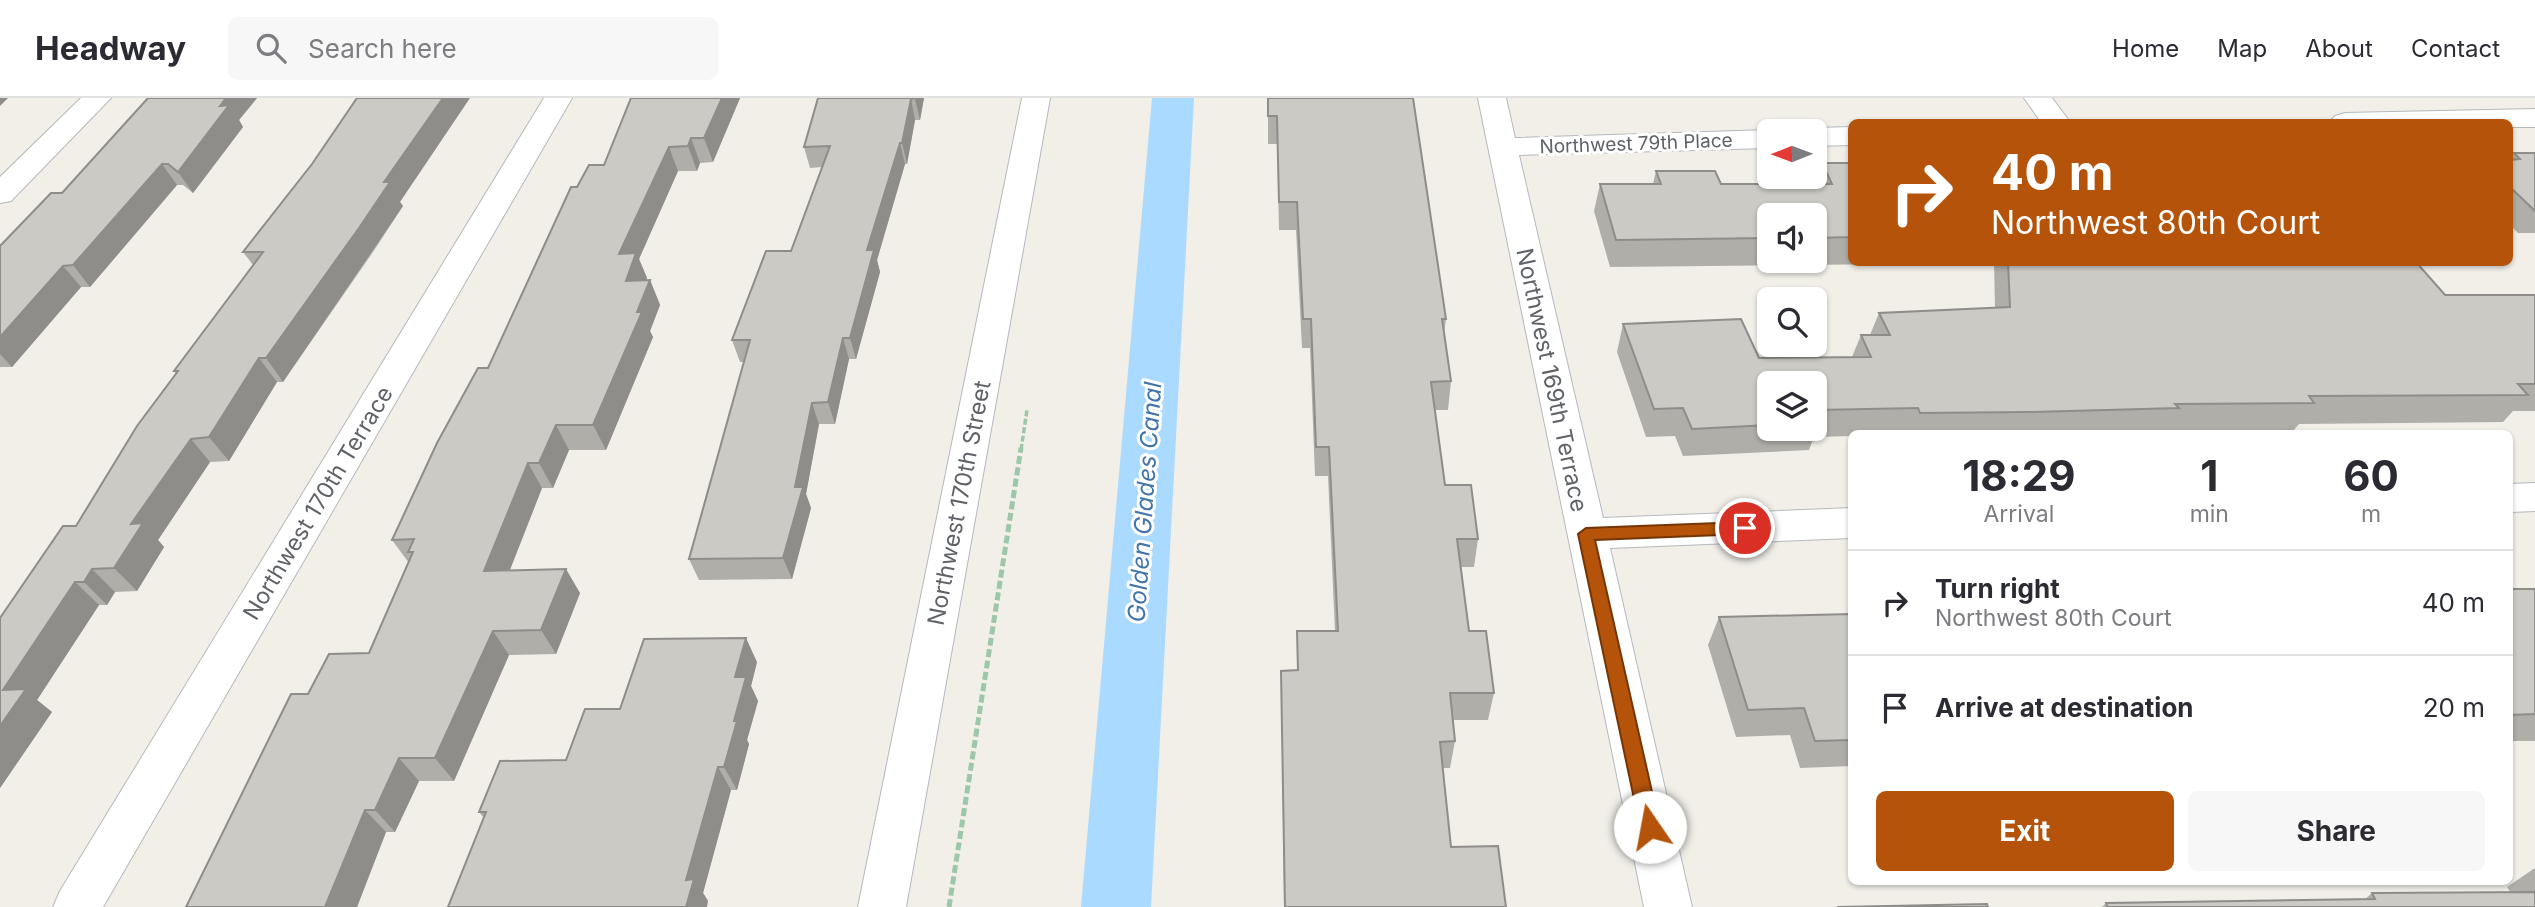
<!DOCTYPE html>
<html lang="en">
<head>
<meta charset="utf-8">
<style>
  body { margin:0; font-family:Inter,sans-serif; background:#f7f7f7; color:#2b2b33; height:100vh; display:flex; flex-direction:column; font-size:26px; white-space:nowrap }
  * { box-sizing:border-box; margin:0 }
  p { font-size:23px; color:#7c7c81 }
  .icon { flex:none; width:38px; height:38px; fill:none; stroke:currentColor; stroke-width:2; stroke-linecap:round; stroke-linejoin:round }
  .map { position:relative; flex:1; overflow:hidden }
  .panel { position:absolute; left:1848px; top:332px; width:665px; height:455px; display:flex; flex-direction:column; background:#fff; border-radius:10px; box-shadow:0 2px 5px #0004 }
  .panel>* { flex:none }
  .banner { position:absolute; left:1848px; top:21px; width:665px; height:147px; border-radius:10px; box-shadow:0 2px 5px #0004; background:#b45309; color:#fff; overflow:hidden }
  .needle { width:46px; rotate:269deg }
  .controls { position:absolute; left:1757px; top:21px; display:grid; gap:14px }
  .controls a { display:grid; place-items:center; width:70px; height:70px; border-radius:10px; background:#fff; box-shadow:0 2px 5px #0004; font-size:35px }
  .pin { position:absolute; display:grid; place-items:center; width:60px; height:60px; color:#fff; margin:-30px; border:4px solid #fff; border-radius:50%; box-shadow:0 2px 7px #0007 }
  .me { position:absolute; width:77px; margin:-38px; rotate:348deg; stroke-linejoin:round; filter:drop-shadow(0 0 5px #0008) }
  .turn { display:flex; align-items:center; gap:24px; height:147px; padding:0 28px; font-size:32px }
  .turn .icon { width:91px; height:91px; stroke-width:2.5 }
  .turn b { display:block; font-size:49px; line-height:60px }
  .eta { display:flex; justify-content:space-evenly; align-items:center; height:119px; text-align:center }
  .eta b { font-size:42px; font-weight:700; line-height:49px }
  .button { display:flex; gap:14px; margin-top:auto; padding:14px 28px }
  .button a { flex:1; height:80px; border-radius:10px; background:#b45309; color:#fff; font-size:28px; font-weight:700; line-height:80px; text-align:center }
  .button a+a { background:#f7f7f7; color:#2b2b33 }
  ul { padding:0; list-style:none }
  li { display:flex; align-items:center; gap:21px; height:105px; padding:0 28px; border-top:2px solid #e1e1e2 }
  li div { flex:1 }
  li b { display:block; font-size:26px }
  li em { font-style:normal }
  header { display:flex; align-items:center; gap:42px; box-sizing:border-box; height:98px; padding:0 35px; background:#fff; border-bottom:2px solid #e1e1e2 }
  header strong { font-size:33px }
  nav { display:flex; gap:38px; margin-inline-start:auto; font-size:24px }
  .search { width:490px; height:63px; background:#f7f7f7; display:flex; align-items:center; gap:18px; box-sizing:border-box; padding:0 24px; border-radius:10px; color:#7c7c81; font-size:26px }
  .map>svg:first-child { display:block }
</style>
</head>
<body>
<header>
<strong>Headway</strong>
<div class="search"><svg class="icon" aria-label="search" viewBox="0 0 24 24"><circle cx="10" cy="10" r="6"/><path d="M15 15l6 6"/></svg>Search here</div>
<nav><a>Home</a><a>Map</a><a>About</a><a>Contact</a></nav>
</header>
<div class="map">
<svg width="2535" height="809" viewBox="0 0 2535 809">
  <rect width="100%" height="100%" fill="#f1efe8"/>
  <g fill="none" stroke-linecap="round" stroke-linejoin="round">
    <path fill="#aadaff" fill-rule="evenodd" d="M1152,0h42l-43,809h-70z"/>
    <g stroke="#b5b8bc" stroke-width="2">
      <g id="minor">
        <path d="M81,0h30l-100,103 -11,2v-26z"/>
        <path d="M544,0h28l-469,809h-50l7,-16z"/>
        <path d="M1022,0h28l-144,809h-48z"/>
        <path d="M1478,0h28l9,40 254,-8 4,1h-4v17l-250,7 84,363 249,-10v30l-242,10 82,359h-48z"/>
        <path d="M2024,0h28l18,24h-29z"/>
        <path d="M2535,11v18h-25v-5h-180l5,-6 10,-3z"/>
        <path d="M1852,29v18l-37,1v-15h-11l11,-3z"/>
        <path d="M2535,385v28l-25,1v-28z"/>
      </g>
    </g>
    <path stroke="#9cc7a9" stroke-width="3.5" stroke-dasharray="6 2.5" stroke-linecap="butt" d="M1021,352l6,-40"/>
    <path stroke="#9cc7a9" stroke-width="5" stroke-dasharray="8 3.5" stroke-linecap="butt" d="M949,809l72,-459"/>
    <use href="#minor" fill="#fff" fill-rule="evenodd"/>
  </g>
  <g fill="#afaea9" fill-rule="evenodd">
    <path d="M148,0h109l-18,22 4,7 -50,66 -10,-8h-6l-87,102h-9l-69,80h-12v-121l62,-53z"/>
    <path d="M631,0h109l-27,64 -13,1 -3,8h-19l-39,88 8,19 -1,2h4l10,25 -10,26 3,6 -47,113h-37l-16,38h-11l-32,82 70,23 -24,61 -47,1 -55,126h-35l-24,51h-9l-29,75h-171l122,-213 61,-41 40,-90 -17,-23 96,-172 89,-181 27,-22z"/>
    <path d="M818,0h106l-4,22h-5l-8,44h-2l-28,96 3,12 -24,87h-7l-14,65h-16l-13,70 5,14 -19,71 -93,1 -10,-21 55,-197h-4l-8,-22 59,-89 31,-84 -12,1 -6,-21z"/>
    <path d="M1268,0l178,221 -2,15 7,47 -3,29h-13l10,75 33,54 -4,28h-13l8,64 25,62 -6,27h-35l2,21 -5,27h-7l8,79 55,60h-222l-3,-236 16,-1v-39h38l-7,-155h-13l-5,-128h-8l-6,-118h-17l-2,-86h-9z"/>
    <path d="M2514,55h21v80h-17l-8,-8v-66z"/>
    <path d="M1822,65h30v99h564l29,33h90v116h-22l-10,11 -204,2 -6,7h-130l-2,3h-309v2l-38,1 -5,13 -126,6 -8,-20 -29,1 -29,-85 6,-28 136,34 93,-1 9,-22h9l9,-22 116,-5 -1,-45 -384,4 -16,-56 6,-27h53l3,-13 65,13h94zM1769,117h46v46h-46zM1769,285h46v46h-46z"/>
    <path d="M400,104l3,4 -30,46 -90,130h-6l-48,79 -19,1 -52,78 6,7 -27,44 -22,1 -8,13h-8l-62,95 15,12 -52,76v-170l76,-92 100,-152 -2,-3 79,-106 -10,-13z"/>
    <rect x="2510" y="491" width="25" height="152"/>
    <path d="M1852,516v152l-52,2 -10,-33 -54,2 -28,-92 11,-28z"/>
    <path d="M757,564l-6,24 7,15 -11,39 2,4 -12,46h-6l-28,103 5,8 -224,-83 -5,-6 87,-52 54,-51z"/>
    <path d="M2535,770v39h-433l4,-4 258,-3 8,-7h139l-4,-6z"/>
  </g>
  <g fill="#8f8d8a">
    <path d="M0,0h8l-8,8z"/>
    <path d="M226,0h31l-18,22 4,7 -50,66 -15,-21 42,-66z"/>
    <path d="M443,0h27l-70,104 3,4 -120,176 -17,-24 118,-176z"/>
    <path d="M722,0h18l-27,64 -9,-24z"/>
    <path d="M915,0h9l-4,22 -5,-21z"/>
    <path d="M911,1l4,21 -8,44 -5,-21z"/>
    <path d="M691,40l9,25 -3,8 -9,-25z"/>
    <path d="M900,45l5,21 -28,96 3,12 -24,87 -6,-21 17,-88z"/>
    <path d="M669,49l9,24 -39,88 8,19 -10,28 -11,-25 -7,-27z"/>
    <path d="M162,66l15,21 -87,102 -17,-22z"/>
    <path d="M63,168l18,21 -69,80 -12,-13v-17z"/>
    <path d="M650,182l10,25 -10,26 3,6 -47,113 -13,-25z"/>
    <path d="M843,240l6,21 -14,65 -7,-22z"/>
    <path d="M259,260l18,24 -48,79 -20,-24z"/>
    <path d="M812,305l7,21 -13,70 5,14 -19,71 -9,-21 12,-71z"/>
    <path d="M556,327l13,25 -16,38 -14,-25z"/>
    <path d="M191,341l19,23 -52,78 6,7 -27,44 -23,-23 17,-44z"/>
    <path d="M528,365l14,25 -42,107 -16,-24z"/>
    <path d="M92,471l23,23 -8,13 -23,-23z"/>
    <path d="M566,471l14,24 -24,61 -15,-24z"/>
    <path d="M75,484l24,23 -62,95 15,12 -52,76v-62l3,-36z"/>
    <path d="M493,533l16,24 -55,126 -19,-23z"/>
    <path d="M746,540l11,24 -6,24 7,15 -11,39 2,4 -12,46 -13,-23 10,-46 1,-44z"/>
    <path d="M399,660l20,23 -24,51 -20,-22z"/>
    <path d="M718,669l13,23 -28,103 5,8 -1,6h-21v-27z"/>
    <path d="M365,712l21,22 -29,75h-32z"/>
  </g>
  <g fill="#cccac5" stroke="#8f8d8a" stroke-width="2">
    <path d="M148,0h78l-6,8 9,-1 -51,67 -10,-8h-6l-89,101 -10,1 -63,71v-91l51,-53h11z"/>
    <path d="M357,0h86l-59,84h6l-31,46 -93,130h-7l-50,79 -18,2 -60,85 12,-1 -29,45 -22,1 -8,13h-9l-72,108 23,-1 -26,37v-108l63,-92h13l61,-100 41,-55h-4l89,-119h-20l69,-88z"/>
    <path d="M631,0h91l-18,40h-13l-3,8 -19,1 -50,107 17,-1 -10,28 24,-1 -13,32h5l-49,113h-37l-17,38h-11l-44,108 82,-2 -25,61 -48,1 -58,127h-36l-24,52h-10l-40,97h-139l105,-213h17l21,-40 40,-1 44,-101h-5l6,-13 -22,1 45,-97 41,-75h10l83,-181h6l12,-22h15z"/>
    <path d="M818,0h97l-4,1 -9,44h-2l-33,107h7l-24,88h-7l-15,64 -16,1 -17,84h8l-20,71 -94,1 61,-219h-18l34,-89h25l39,-105 -26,1z"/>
    <path d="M1268,0h145l33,221h-4l9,62 -20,1 14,103h26l7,54h-21l12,92h17l8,62h-44l5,48 -15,1 11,105 47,-1 8,61h-221l-4,-236 17,-1 -1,-39h41l-9,-184h-13l-5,-128h-8l-6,-117h-18l-2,-86h-9z"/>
    <path d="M2514,55h21v58l-25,-24v-27l10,-1z"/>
    <path d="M1822,65h30v74l-37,1v-23h-46v23l-153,2 -16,-56h61l-5,-13h59l6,13h111z"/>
    <path d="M2008,164h408l29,33h90v89h-17l10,11 -219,1 5,7 -139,1 4,4 -150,4 -109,1 -2,-5 -103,2v-27h-46v42l-77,4 -9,-21 -29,1 -31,-85 118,-5 18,39 112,-1 -10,-22h29l-11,-22 131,-6z"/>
    <path d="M1815,314l5,11h-5z"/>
    <path d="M2510,491h25v125l-25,1z"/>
    <path d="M1852,516v126l-37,1 -11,-33 -56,2 -29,-93z"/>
    <path d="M746,540l-11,39h11l-12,44h3l-13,46h-6l-32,113 8,-1 -8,28h-238l38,-95h-7l21,-51 66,-1 19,-51h35l24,-70z"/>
    <path d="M2535,794v15h-427l-2,-4 269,-4 -3,-6z"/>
    <path d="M1987,806l1,3h-151z"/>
  </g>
  <path fill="#b45309" stroke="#753606" stroke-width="2" d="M1745,424l8,6 -8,6 -150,6 65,287 -3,6 -7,3 -7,-3 -3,-6 -62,-293 8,-6z"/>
  <g text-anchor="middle" stroke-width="6" stroke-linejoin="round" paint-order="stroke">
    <g font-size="19" fill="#5f6368" stroke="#fff">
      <text transform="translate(1636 45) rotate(-2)" y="7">Northwest 79th Place</text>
    </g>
    <g font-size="23" fill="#5f6368" stroke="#fff">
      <text transform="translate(1552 282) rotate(78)" y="8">Northwest 169th Terrace</text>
      <text transform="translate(318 405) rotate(-59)" y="8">Northwest 170th Terrace</text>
      <text transform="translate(959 405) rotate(-79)" y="8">Northwest 170th Street</text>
    </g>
    <g font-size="24" font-style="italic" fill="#4174aa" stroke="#fff">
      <text transform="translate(1145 404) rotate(-86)" y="8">Golden Glades Canal</text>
    </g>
  </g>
</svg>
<div class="controls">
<a><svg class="needle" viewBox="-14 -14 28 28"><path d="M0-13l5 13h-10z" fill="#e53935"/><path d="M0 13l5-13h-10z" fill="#7c7c81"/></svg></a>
<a><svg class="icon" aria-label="sound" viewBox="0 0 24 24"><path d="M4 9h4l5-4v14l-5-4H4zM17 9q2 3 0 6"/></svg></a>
<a><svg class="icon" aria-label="search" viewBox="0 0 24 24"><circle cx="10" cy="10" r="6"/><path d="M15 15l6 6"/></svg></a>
<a><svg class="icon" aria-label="layers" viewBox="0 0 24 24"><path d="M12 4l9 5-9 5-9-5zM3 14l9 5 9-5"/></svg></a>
</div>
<div class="pin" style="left:1745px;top:430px;background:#d93025"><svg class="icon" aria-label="arrive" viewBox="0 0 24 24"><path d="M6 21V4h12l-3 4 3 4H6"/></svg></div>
<svg class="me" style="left:1650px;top:729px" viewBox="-20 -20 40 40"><circle r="19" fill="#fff"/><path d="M0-13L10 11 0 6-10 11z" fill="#b45309"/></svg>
<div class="banner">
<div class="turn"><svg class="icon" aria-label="right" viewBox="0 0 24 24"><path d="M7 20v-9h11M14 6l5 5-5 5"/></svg><div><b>40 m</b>Northwest 80th Court</div></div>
</div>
<section class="panel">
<div class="eta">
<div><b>18:29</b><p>Arrival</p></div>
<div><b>1</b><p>min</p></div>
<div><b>60</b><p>m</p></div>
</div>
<ul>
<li><svg class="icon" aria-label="right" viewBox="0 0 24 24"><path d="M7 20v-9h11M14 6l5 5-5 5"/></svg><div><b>Turn right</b><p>Northwest 80th Court</p></div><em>40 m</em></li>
<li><svg class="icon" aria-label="arrive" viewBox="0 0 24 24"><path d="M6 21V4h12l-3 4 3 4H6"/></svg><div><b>Arrive at destination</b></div><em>20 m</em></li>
</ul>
<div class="button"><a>Exit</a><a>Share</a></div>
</section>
</div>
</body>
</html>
